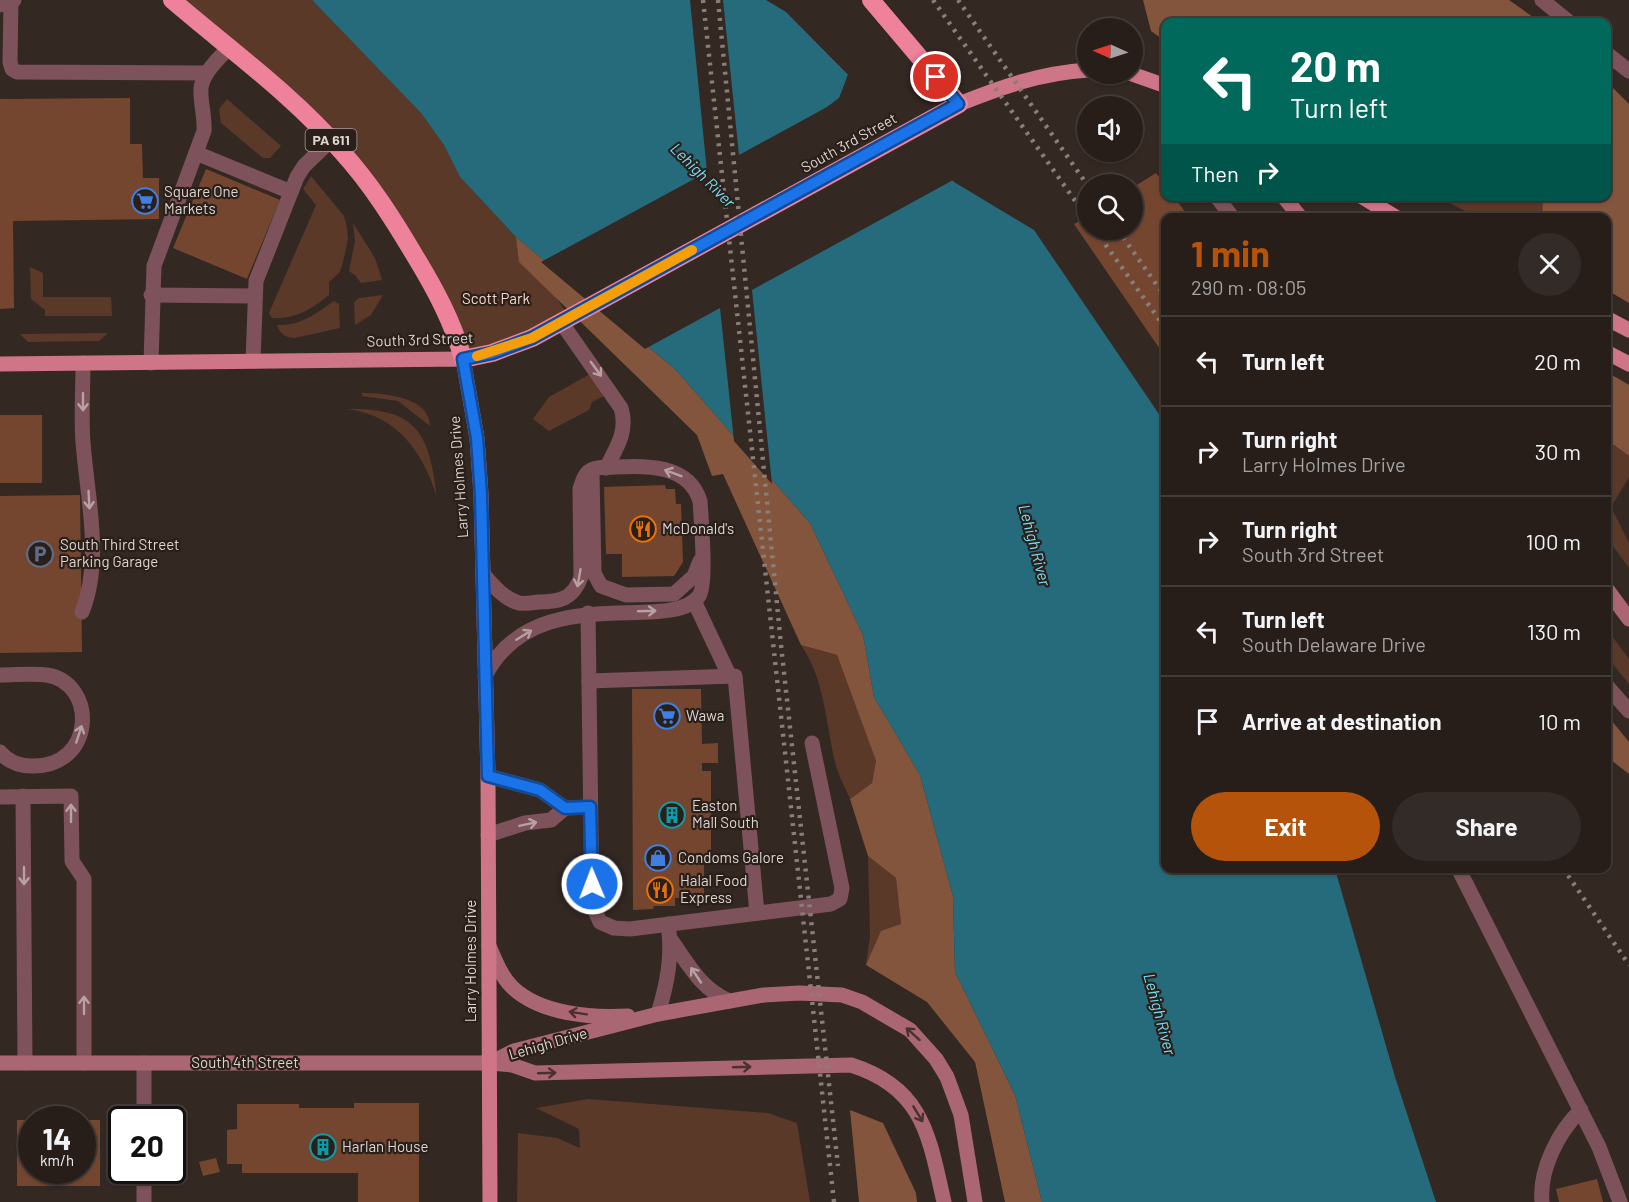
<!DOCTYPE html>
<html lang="en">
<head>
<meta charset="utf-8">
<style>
  body { margin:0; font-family:Barlow,sans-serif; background:#332b27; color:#f1f3f6; height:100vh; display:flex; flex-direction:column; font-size:22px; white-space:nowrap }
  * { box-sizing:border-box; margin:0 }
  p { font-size:20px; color:#a4a2a2 }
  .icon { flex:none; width:33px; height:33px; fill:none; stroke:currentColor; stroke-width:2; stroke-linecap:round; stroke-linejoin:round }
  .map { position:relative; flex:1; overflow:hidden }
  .panel { position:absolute; left:1161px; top:213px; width:450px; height:660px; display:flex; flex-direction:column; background:#271e1a; border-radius:12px; box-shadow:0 2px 4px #0004,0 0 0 2px #433c39 }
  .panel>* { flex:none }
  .top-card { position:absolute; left:1161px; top:18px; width:450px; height:183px; border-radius:12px; box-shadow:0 2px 4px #0004,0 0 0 2px #433c39; background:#00695c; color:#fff; overflow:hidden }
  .needle { width:39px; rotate:273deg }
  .fabs { position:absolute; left:1077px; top:18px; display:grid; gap:12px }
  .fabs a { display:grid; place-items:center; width:66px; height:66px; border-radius:50%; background:#271e1a; box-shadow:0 2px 4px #0004,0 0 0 2px #433c39; font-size:30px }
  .speed { position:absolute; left:18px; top:1106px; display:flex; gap:12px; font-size:30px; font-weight:700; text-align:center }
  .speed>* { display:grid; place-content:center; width:78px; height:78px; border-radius:50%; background:#271e1a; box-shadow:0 2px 4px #0004,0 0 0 2px #433c39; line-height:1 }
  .speed small { font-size:15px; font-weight:400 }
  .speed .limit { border:3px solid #111; border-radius:9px; background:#fff; color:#111 }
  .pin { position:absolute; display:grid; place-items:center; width:51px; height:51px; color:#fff; margin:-26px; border:3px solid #fff; border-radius:50%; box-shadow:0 2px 6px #0007 }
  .me { position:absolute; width:66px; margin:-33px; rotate:359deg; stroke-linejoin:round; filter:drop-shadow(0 0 4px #0008) }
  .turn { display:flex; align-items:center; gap:21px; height:126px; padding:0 30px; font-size:27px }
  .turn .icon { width:78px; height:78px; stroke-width:2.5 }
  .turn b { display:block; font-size:42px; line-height:51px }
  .then { display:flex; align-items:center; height:57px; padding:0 30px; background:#0003; gap:12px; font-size:22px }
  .round { display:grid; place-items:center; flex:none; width:63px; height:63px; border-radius:32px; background:#332b27 }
  .headline { display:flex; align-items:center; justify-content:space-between; height:102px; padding:0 30px }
  h1 { font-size:36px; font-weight:700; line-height:45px; color:#b45309 }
  .button { display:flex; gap:12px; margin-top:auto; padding:12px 30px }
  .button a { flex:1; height:69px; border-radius:36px; background:#b45309; color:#fff; font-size:24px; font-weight:700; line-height:69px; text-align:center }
  .button a+a { background:#332b27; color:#f1f3f6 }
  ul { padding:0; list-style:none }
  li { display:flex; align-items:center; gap:18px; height:90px; padding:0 30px; border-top:2px solid #433c39 }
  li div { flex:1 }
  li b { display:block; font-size:22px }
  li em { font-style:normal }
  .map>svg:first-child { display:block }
</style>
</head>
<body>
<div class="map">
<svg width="1629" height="1202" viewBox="0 0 1629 1202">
  <rect width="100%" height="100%" fill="#342823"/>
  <g fill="#5b3928">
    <path d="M172,0h140l109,113 23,32 16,32 56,60 53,80 -106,42 -102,-185z"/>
    <path d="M227,99l54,47 -11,12h-7l-42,-35 -2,-14z"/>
    <path d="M311,176l33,40 3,11 1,12 -5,23 -3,10 -11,10v13c-19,15 -33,24 -57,23l-3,-5 47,-108 -13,-16z"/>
    <path d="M1439,197h104l-1,20h-66z"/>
    <path d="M353,223l22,35 7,22 -21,3 -6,-8 -6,-4 6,-30z"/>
    <path d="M30,267l13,6v24h68l1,19h-67v-6l-14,-11z"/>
    <path d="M383,295l-12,20 -16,10 -1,-23 5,-4z"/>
    <path d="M334,301l5,3 1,24 -45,10c-9,0 -15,-4 -18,-13 24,1 38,-11 57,-24z"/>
    <path d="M108,333l-9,8 -71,1 -8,-8z"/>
    <path d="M590,374l16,21 -14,7 -3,8 -40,21 -16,-12 16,-22z"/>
    <path d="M362,393c22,0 68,4 68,33l-32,-25 -36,-5z"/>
    <path d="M347,409c70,-1 82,23 90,88 -14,-44 -39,-82 -90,-88z"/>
    <path d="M1606,440l23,16v21l-18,30 18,36v25l-22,-30z"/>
    <path d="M1606,628l23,31v25l-22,-27z"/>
    <path d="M801,645l36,10 39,106 -4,22 -22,16c-4,-10 -10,-20 -13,-30 -12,-42 -10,-86 -36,-124z"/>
    <path d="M868,856l28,22 5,46 -35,41 4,-29z"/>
    <path d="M588,1099l180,14 29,10 13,79h-293l1,-69 39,5 23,10 -1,-19 -43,-21z"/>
  </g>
  <g fill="#84553d">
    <path d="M1143,0h366l31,22h-374l-1,19 -14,-10z"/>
    <path d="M1607,82l22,22v199l-22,-13 -1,-72 -64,-1 1,-20 63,-1z"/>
    <path d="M516,237l160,133 134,153 53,112 11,62 46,78 33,121 2,76 60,123 27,107h-37l-30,-140 -48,-60 -61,-37 15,-34 20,-7 -5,-46 -28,-22 -18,-57 22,-16 4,-22 -39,-106 -36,-10 -78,-171 -11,2 -15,-41 -178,-173z"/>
    <path d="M1607,372l22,13v71l-22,-16z"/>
    <path d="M1607,715l22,27v32l-22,-17z"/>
    <path d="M850,1110l33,13 33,70 1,9h-58z"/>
  </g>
  <path fill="#266b7c" d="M312,0h454l20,12 168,170 80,48 131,193 1,445 169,1 60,208 41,125h-394l-27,-107 -60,-123 -2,-76 -33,-121 -46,-78 -11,-62 -53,-112 -134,-153 -160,-133 -56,-60 -16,-32 -23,-32z"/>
  <path fill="#342823" d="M690,0h33l16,155 88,-48 12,-9 10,-26 106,107 -203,111 20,194 -38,-43 -14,-133 -75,41 -104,-87 166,-90z"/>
  <g fill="#74462f">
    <path d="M130,98v46h12l1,34h16v41l-146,2 1,87 -14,1v-210z"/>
    <path d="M206,169l74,31 -33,79 -74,-31z"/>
    <path d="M1156,173l10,13v10h8l15,22h-23v140l-92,-134 14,-8v14h44v-42z"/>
    <rect x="0" y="415" width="42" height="68"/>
    <path d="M665,485l1,4h9l1,15h5l2,58 -9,14 -52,1v-23h-16l-2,-67z"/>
    <path d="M80,495l2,157 -82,1v-157z"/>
    <path d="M632,689h69l1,55 16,-1v20h-16v8h9v88h-7v38l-29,1v8h-21l-1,3 -20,1z"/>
    <path d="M354,1103h65v99h-61v-29h-116v-9h-15v-34l10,-1v-25h62v4h55z"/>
    <path d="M17,1120h15v50h50v-50h18v66h-83z"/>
    <path d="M216,1158l4,14 -17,4 -4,-14z"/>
    <path d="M1597,1179l6,23h-44l-3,-13z"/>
  </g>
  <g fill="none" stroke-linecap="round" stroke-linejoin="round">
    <g stroke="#7d525a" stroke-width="15">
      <path d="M11,1l-1,61 2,7 5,3 190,1"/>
      <path d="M196,153l95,39"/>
      <path d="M1216,196l17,22"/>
      <path d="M151,295l103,1"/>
      <path d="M561,322l60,86c7,23 -4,39 -15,60"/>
      <path d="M253,361l3,-80 41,-104 7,-11 27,-26"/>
      <path d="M151,363l3,-97 50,-135c1,-15 -4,-29 -3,-43 2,-16 18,-29 27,-40"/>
      <path d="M592,473l2,100 7,13 25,9 48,-1 20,-18 6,-15"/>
      <path d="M483,574c10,11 21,25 36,29 6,1 13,0 19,-1 22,0 35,-3 43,-25l-1,-88c2,-6 3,-12 8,-17 7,-6 19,-4 27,-5 32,-2 74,-2 85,34 1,17 7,84 -1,95 -29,40 -163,-19 -214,80"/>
      <path d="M694,601l35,74"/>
      <path d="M82,612c21,-52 5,-115 1,-170 -2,-26 0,-53 0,-79"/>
      <path d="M588,613l4,291 8,18 14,6 16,1 201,-25 9,-5 2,-11 -30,-145"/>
      <path d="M0,675c15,0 32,-2 47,0 50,8 49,92 -15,91 -14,0 -24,-4 -32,-14"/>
      <path d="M589,681l146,-5 22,237"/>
      <path d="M1606,685l23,26"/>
      <path d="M488,776l52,14 25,18"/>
      <path d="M23,796l2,267"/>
      <path d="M0,797l71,-1 1,65 12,18v184"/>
      <path d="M488,835l37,-12 26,-3 14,-12 25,-1"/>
      <path d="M1458,868l141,279 21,55"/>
      <path d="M671,940c18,25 29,48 58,61"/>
      <path d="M658,1014c9,-30 15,-58 10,-90"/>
      <path d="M1542,1202c-3,-32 16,-70 39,-92"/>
    </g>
    <g stroke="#7d525a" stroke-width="15">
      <path d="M1542,0l27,22"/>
      <path d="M0,5l14,-5"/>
      <path d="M1606,53l23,18"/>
      <path d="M144,1063v56"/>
      <path d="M144,1170v32"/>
    </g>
    <g stroke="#ab6674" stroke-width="15">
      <path d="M1283,196l18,22"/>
      <path d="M1606,588l23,31"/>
      <path d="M489,946c6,14 12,30 23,41 28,27 78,31 116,29"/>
      <path d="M0,1063h490l22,2 23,8 316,-8c73,23 78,72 93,137"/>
      <path d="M490,1063l24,-12 144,-37 106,-19 35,-2 43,2 20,7 48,28 26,29 11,18 14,38 14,87"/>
    </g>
    <g stroke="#ce7588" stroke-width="15">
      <path d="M1132,74l34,12"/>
      <path d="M959,104c42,-17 82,-31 129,-34"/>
      <path d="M1361,196l36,22"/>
      <path d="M1606,318l23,12"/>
      <path d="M1606,352l23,12"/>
      <path d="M0,364l463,-5 14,79 4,56 7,282 2,426"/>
    </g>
    <path stroke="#ed829a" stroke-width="18" d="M172,0c57,49 121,95 170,152 29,32 51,67 73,104 20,33 38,66 48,103l29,-6 40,-15 427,-234 -88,-104"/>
    <g stroke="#887e7a" stroke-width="4.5" stroke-dasharray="3 6" stroke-linecap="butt">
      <path d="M703,0l131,1202"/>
      <path d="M718,0l63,645 57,521"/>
      <path d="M933,0l155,219"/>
      <path d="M958,0l130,186"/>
      <path d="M1095,230l71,99"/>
      <path d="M1118,230l48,68"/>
      <path d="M1563,868l66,97"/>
    </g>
  </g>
  <defs><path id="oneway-shaft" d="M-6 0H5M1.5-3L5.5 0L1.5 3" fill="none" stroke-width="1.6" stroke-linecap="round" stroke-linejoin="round" transform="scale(1.5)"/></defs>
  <g stroke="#b7a1a2">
    <use href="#oneway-shaft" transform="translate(596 369) rotate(54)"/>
    <use href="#oneway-shaft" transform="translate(83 402) rotate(90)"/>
    <use href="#oneway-shaft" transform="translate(673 473) rotate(-159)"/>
    <use href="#oneway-shaft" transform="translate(89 500) rotate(87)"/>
    <use href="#oneway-shaft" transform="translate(579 578) rotate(100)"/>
    <use href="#oneway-shaft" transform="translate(647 611) rotate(-2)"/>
    <use href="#oneway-shaft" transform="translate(524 635) rotate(-32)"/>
    <use href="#oneway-shaft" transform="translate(79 734) rotate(-72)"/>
    <use href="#oneway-shaft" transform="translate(71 813) rotate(-90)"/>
    <use href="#oneway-shaft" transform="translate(528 824) rotate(-12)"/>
    <use href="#oneway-shaft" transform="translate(24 876) rotate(90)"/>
    <use href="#oneway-shaft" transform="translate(696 975) rotate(-124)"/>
    <use href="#oneway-shaft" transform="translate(84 1005) rotate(-90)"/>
  </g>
  <g stroke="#4a3130">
    <use href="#oneway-shaft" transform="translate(578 1013) rotate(-171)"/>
    <use href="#oneway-shaft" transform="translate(913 1034) rotate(-138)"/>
    <use href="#oneway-shaft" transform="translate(742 1067) rotate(-2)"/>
    <use href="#oneway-shaft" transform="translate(547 1073) rotate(-2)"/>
    <use href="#oneway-shaft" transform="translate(918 1114) rotate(59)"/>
  </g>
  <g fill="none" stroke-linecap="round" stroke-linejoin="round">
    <g stroke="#114b97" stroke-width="15">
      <path id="route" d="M592,884l-2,-77 -25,1 -25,-18 -52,-14 -7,-281 -4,-57 -14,-79 29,-6 40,-15 426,-234 -22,-27"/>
    </g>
    <use href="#route" stroke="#1a73e8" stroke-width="10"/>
    <path stroke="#f59e0b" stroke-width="10" d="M477,356l55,-18 160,-88"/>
  </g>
  <defs>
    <g id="supermarket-ring" transform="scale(1.35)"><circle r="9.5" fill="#2a1f19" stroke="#3f7fe0" stroke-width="1.5"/><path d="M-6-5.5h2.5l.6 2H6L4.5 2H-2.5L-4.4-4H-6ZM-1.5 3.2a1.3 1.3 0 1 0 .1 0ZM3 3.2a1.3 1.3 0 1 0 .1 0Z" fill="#3f7fe0"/></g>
    <g id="restaurant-ring" transform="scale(1.35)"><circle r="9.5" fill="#2a1f19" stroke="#e8710a" stroke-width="1.5"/><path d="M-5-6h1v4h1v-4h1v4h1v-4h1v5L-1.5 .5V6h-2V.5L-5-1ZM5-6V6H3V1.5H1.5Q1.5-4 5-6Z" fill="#e8710a"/></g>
    <g id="parking-ring" transform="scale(1.35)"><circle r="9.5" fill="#2a1f19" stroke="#5c6f8a" stroke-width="1.5"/><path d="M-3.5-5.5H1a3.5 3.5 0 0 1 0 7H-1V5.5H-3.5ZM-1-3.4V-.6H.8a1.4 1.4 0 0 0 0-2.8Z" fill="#5c6f8a"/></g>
    <g id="building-ring" transform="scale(1.35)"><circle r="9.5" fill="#2a1f19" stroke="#0f9aa8" stroke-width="1.5"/><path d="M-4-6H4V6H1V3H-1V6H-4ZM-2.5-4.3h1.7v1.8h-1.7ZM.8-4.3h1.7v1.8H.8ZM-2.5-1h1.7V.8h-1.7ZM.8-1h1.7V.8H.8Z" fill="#0f9aa8"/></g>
    <g id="shop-ring" transform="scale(1.35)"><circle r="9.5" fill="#2a1f19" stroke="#3f7fe0" stroke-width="1.5"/><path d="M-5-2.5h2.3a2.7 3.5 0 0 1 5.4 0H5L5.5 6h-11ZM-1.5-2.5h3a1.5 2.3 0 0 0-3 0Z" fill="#3f7fe0"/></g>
  </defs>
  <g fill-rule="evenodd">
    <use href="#supermarket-ring" x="145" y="201"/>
    <use href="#restaurant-ring" x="643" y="529"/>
    <use href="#parking-ring" x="40" y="554"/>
    <use href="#supermarket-ring" x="667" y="716"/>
    <use href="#building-ring" x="672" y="815"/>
    <use href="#shop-ring" x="658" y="858"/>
    <use href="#restaurant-ring" x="660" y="890"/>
    <use href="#building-ring" x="323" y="1147"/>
  </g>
  <g text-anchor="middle" stroke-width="4.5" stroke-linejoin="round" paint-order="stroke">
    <rect fill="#2a1f19" stroke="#a79e9a" stroke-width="1.5" x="305.5" y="129" width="51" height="22" rx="4.5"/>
    <g font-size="14" font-weight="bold" fill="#ddd5d2">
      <text x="331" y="145">PA 611</text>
    </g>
    <g font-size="15" fill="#ddd5d2" stroke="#2a1f19">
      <text transform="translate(849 143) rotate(-29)" y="5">South 3rd Street</text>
      <text transform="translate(420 340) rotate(-2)" y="5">South 3rd Street</text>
      <text transform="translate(459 477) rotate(-94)" y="5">Larry Holmes Drive</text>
      <text transform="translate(471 961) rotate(-90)" y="5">Larry Holmes Drive</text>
      <text transform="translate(548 1044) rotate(-16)" y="5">Lehigh Drive</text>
      <text x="245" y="1068">South 4th Street</text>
    </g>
    <g font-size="15" fill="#ddd5d2" stroke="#2a1f19" text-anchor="start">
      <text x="164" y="197">Square One<tspan x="164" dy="17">Markets</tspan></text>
      <text x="662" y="534">McDonald's</text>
      <text x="60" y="550">South Third Street<tspan x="60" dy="17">Parking Garage</tspan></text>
      <text x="686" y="721">Wawa</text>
      <text x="692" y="811">Easton<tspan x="692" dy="17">Mall South</tspan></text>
      <text x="678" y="863">Condoms Galore</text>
      <text x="680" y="886">Halal Food<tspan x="680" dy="17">Express</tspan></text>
      <text x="342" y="1152">Harlan House</text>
    </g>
    <g font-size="15" fill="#f5d6c7" stroke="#2a1f19">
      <text x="496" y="304">Scott Park</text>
    </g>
    <g font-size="16" font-style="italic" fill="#75dcf6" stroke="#2a1f19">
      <text transform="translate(703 175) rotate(45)" y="6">Lehigh River</text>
      <text transform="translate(1035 545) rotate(75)" y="6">Lehigh River</text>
      <text transform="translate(1160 1014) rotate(75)" y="6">Lehigh River</text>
    </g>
  </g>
</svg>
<div class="fabs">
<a><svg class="needle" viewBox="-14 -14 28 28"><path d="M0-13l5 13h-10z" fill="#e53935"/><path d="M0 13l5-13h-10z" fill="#a4a2a2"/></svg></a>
<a><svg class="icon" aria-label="sound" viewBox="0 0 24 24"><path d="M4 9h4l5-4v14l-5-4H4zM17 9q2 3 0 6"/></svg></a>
<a><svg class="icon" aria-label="search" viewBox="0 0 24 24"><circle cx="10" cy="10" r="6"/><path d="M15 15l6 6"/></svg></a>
</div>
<div class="speed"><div>14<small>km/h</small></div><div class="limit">20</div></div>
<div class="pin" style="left:936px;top:77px;background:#d93025"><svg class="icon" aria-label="arrive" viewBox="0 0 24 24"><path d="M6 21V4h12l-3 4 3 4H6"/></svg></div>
<svg class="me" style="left:592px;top:884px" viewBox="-20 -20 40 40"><circle r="17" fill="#1a73e8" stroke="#fff" stroke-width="3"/><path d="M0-11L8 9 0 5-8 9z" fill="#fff"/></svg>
<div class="top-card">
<div class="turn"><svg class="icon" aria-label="left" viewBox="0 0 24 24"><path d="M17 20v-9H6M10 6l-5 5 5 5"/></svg><div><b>20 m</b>Turn left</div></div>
<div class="then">Then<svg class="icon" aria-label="right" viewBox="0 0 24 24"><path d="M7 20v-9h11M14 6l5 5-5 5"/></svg></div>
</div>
<section class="panel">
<div class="headline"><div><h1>1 min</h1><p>290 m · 08:05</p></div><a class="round"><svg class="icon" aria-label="close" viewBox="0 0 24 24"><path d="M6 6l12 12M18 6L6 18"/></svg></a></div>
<ul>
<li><svg class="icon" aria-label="left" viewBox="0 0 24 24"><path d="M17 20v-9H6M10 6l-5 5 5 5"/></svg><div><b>Turn left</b></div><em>20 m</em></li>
<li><svg class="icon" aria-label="right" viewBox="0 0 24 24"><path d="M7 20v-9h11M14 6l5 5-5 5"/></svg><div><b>Turn right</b><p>Larry Holmes Drive</p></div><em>30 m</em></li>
<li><svg class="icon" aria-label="right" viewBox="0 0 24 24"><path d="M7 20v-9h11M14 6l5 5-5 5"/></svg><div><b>Turn right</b><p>South 3rd Street</p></div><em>100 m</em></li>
<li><svg class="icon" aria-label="left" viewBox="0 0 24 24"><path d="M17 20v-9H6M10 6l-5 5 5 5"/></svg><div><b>Turn left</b><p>South Delaware Drive</p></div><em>130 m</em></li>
<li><svg class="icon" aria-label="arrive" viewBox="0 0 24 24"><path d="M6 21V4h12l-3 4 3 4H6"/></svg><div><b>Arrive at destination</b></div><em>10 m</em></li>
</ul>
<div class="button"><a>Exit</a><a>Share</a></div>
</section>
</div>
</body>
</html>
